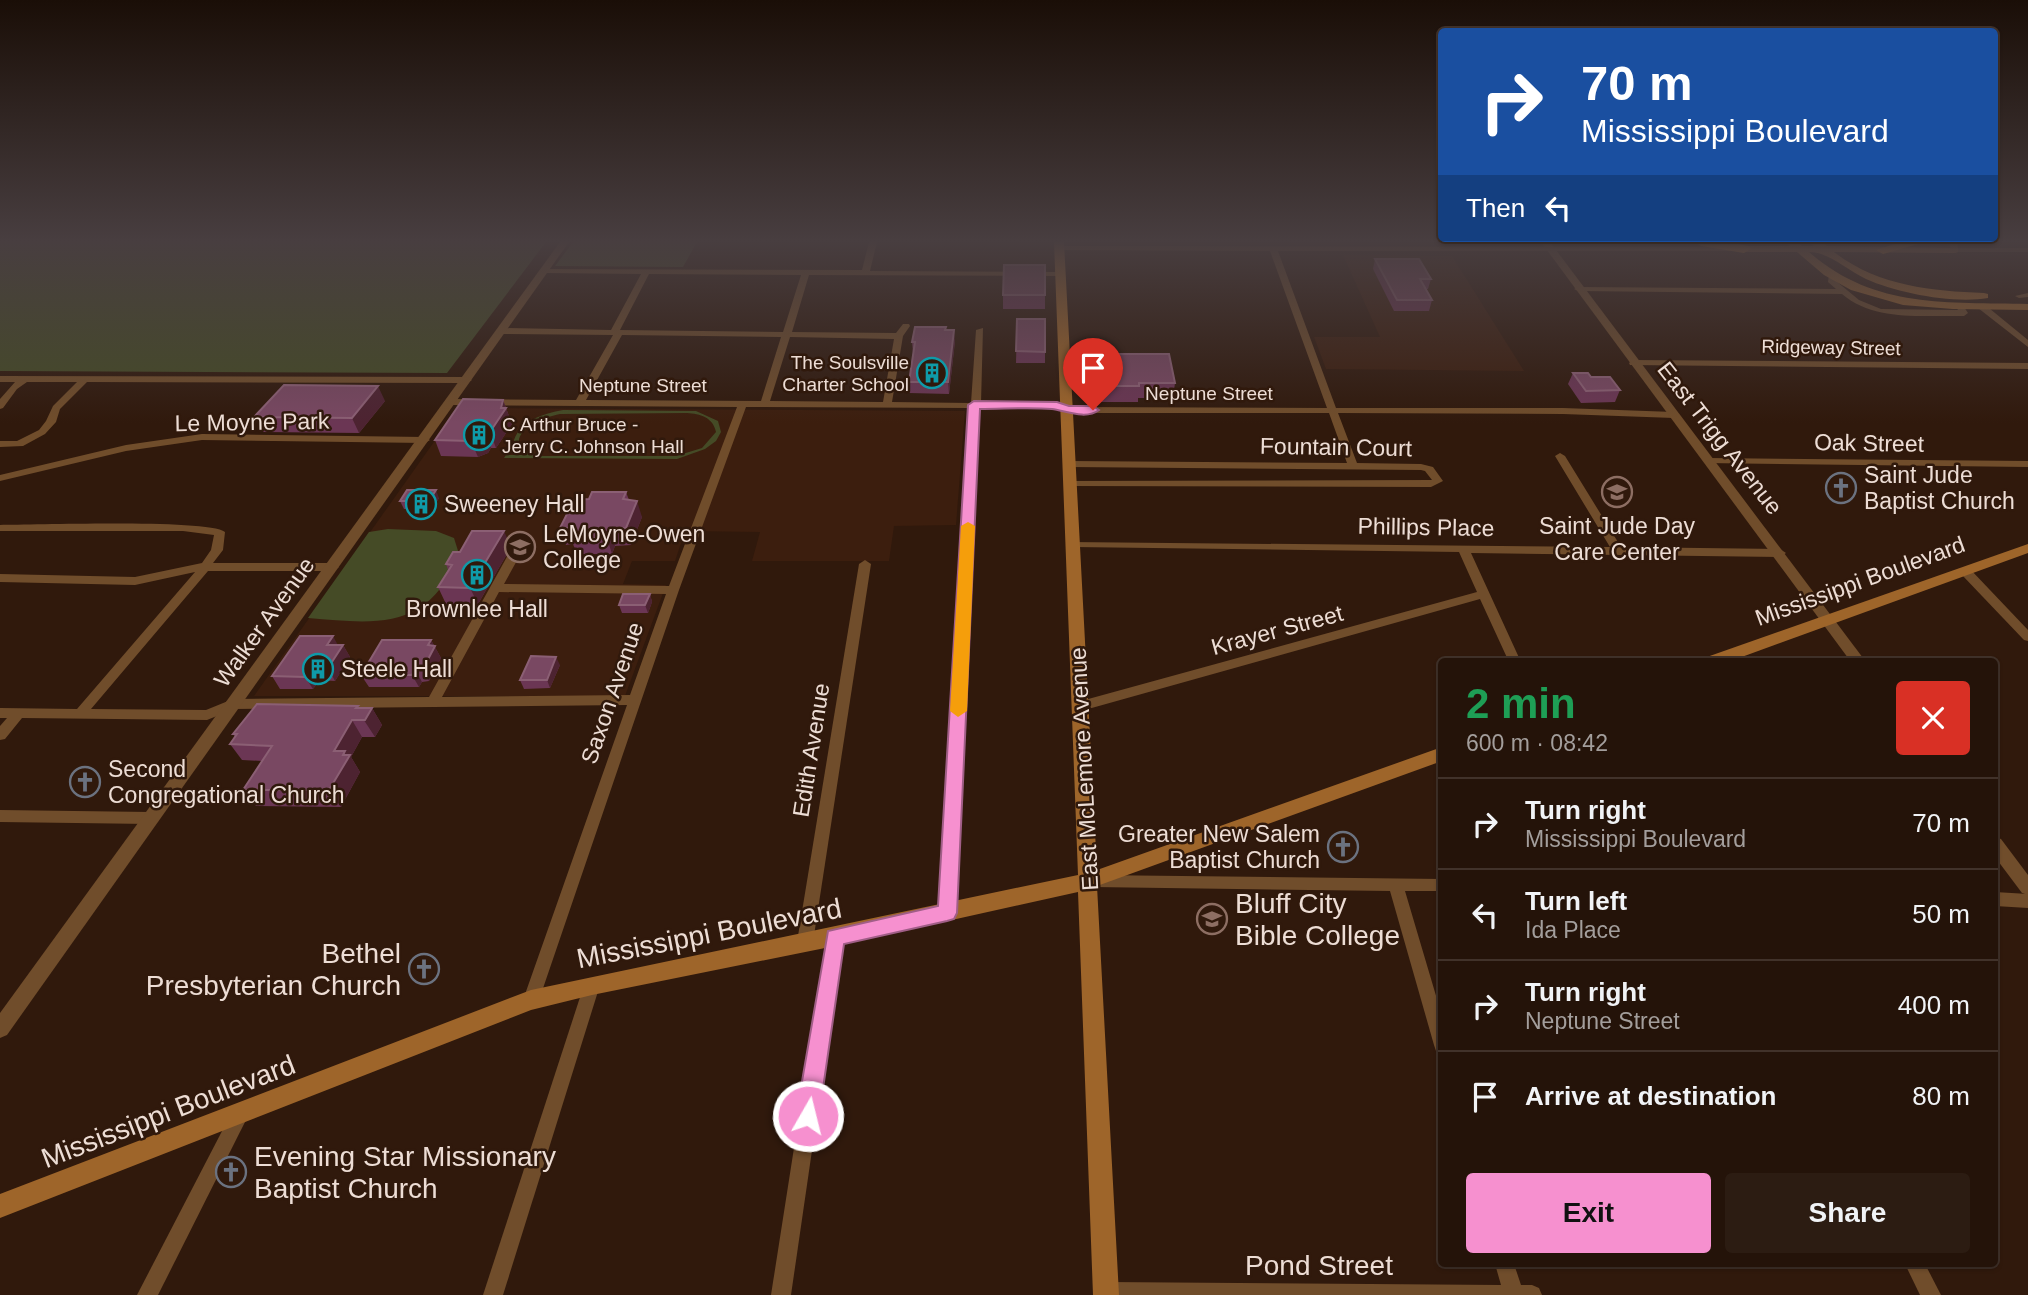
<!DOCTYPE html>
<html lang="en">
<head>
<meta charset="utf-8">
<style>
  body { margin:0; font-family:Helvetica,sans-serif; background:#2c1c12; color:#f1f3f6; height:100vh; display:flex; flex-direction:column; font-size:26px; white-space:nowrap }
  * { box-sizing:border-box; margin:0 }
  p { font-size:23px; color:#a39e9c }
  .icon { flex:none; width:38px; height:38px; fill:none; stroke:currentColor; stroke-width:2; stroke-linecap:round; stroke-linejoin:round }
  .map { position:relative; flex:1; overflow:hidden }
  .side { position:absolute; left:1438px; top:658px; width:560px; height:609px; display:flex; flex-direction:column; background:#241309; border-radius:7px; box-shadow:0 2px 5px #0004,0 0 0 2px #41322a }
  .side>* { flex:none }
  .top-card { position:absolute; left:1438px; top:28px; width:560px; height:214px; border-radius:7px; box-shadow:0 2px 5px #0004,0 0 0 2px #41322a; background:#1a4fa0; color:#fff; overflow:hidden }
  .pin { position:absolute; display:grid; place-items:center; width:60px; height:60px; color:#fff; margin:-72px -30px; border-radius:50% 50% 50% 0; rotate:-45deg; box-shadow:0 0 7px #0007 }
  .pin .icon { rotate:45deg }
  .me { position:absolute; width:77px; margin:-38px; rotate:8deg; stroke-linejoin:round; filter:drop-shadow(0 0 5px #0008) }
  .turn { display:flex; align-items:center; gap:24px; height:147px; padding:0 28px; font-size:32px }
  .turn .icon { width:91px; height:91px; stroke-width:2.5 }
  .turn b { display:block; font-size:49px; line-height:60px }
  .then { display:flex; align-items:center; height:66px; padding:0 28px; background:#0003; gap:14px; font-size:26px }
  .round { display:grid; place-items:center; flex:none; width:74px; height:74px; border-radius:7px; background:#2c1c12 }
  .head { display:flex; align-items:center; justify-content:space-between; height:119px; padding:0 28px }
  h1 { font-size:42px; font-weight:700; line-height:52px; color:#1e9e55 }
  .action { display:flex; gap:14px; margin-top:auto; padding:14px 28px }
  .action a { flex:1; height:80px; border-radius:7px; background:#f690cf; color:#111; font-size:28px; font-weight:700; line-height:80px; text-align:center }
  .action a+a { background:#2c1c12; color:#f1f3f6 }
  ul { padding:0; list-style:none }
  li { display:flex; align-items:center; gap:21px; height:91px; padding:0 28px; border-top:2px solid #41322a }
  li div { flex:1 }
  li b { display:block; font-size:26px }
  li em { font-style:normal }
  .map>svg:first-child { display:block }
</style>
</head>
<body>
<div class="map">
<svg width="2028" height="1295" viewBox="0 0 2028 1295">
  <rect width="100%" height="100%" fill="#30190c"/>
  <g fill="#3c1e0e">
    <path d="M1343,255l109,1 72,115 -198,-2 -12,-32h66z"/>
    <path d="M458,408l507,3 -9,114 -62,1 -5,35h-137l8,-29 -75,-1 -10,30h-43l-9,23 43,1 -41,111h-371z"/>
  </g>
  <g fill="#454b26" fill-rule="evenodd">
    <path d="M0,242h546l-99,131 -447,-2z"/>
    <path d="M573,242h124l-14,25 -128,-1z"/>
    <path d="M563,410l133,1 22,10 3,11 -5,9 -11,8 -28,10 -173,-1 2,-3h17l-9,-9v-6c7,-20 29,-26 49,-30zM687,413c13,1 26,4 29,19l-14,16 -26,8h-133c-50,-10 -11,-37 17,-42z"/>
    <path d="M388,529l48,2 18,7 5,16c-30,77 -81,70 -151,64l61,-86z"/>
  </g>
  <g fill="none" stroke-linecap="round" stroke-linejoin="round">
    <g fill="#704d2b" fill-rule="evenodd">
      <path d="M869,242h8l-7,29 191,1 4,2 -4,2 -252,-1 -17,57 104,1 7,-9h6l1,2 -7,10 -11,66 79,1 5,-73 7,-2 -2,75h76l11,4 259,1 -57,-157 -214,-1 -1,-2 4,-2 679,1 4,2 -4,2h-460l58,157h227l111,4 5,3 -5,3 -111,-4 -225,-1 19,50 64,1 12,3 10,14 -12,6 -361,-1 -5,-3 1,-2 366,-1 -7,-9 -4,-1 -352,-3 -5,-3 5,-3 278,2 -18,-50h-262l-11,-4 -76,-1 -25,505 -3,5 -5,2 -5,-2 -3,-5 32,-505 -225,-1 -67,183 -140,410 -2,5 -6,3 -6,-3 -2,-5 104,-295 -393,4 -27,11 -185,-2 -17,21 -5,1v-14l7,-8h-7v-10l77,1 118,-137 -60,13 -135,-3v-8l135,3 67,-14 9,-13 3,-15 -31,-4h-183v-6c34,0 208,-6 225,7l-2,18 -10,13h120l6,4 -6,4h-125l-117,138 115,1 27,-11 196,-2 79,-142 6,-4 6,4 -16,29 165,2 68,-179 -285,-2 -5,-3 5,-3 124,1 37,-65 -110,-1 -4,-3 4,-3 108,2 30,-56 -97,-1h-3v-4l321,1zM649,274l152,1 -18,57 -163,-2zM622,335l159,2 -20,64 -175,-1zM790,337l104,2 -11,63 -113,-1zM499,592l167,2 -36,101 -188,2z"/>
      <path d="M1949,242h8l1,6h70v4h-73l-4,-2z"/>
      <path d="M1829,274h6l1,7 23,19 22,9 77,1 -3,-4 4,-2h3l6,9 -4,3c-41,-1 -89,6 -122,-22l-264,-3 -4,-2 4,-2 258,2 -8,-7z"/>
      <path d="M2028,293v4l-9,1 -4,-2z"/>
      <path d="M1978,304h6l44,36v7l-50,-39z"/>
      <path d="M1633,360l395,3v6l-398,-4 -1,-2z"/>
      <path d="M0,376l467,1 5,3 -5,3 -380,-1 -27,27 -4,13 -11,12 -22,12 -23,1v-6h17l22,-11 7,-9 7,-15 24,-24h-50l-10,7 -14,19 -3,1v-10l15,-17h-15z"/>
      <path d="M202,434l223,3 5,3 -5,3 -223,-3 -76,11 -126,30v-6l126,-30z"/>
      <path d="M1560,453l5,3 56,91 159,2 6,4 -6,4 -309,-4 50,109h-12l-29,-63 -399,112 -5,-2 -1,-3 1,-3 5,-2 396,-109 -18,-40 -386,-5 -4,-1 -2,-2 2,-2 541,5 -55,-91z"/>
      <path d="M1709,458l319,3v6l-323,-4v-4z"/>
      <path d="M865,560l6,4 -58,378 -2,5 -6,2 -6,-2 -2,-5 62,-378z"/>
      <path d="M1966,568l4,1 58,61v11l-4,-1 -62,-65 -2,-3 2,-3z"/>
      <path d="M0,810l150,2 5,2 2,4 -2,4 -5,2 -150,-2z"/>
      <path d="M1093,875l349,4v12h-37l37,125v37l-6,-2 -2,-6 -44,-154 -297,-4 -5,-2 -2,-4 2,-4z"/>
      <path d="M1995,892l33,2v14l-33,-2z"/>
      <path d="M835,930l6,2 2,5 -52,358h-20l56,-358 2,-5z"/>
      <path d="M592,978l6,2 2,5 -97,310h-20l101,-310 2,-5z"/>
      <path d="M240,1105l6,3 3,6 -3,6 -88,175h-21l97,-187z"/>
      <path d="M1495,1264h19l7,21h11l7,3 3,7h-445l-1,-3 3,-7 7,-3 395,3z"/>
      <path d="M1905,1264h20l16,31h-21z"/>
    </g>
    <g fill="#704d2b" fill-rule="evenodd">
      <path d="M560,242h9l-562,793 -7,3v-25z"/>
      <path d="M1541,242h9l316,420h-15z"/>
      <path d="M1995,837l6,2 27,36v20l-6,-2 -27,-36z"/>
    </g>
    <g fill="#9e652a" fill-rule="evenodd">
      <path d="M1054,242h10l33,628 345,-123v14l-345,125 22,409h-26l-15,-403 -243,54 -243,49 -61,15 -531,208v-24l531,-204 547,-115z"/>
      <path d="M1786,242h11l5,4h12l-4,-4h11l6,4 131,2v4l-3,1 -121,-1c44,34 97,39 150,41l4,1v4c-35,6 -91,-5 -122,-19 -19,-9 -37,-27 -57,-27 65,57 138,50 219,52v6l-75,-1 -50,-4 -52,-15 -27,-15 -27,-23h-53l-5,-3 5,-3h46z"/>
      <path d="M2028,544v9l-300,109h-26l2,-4z"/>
    </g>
    <g fill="#e2891e" fill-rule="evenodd">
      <path d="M1695,242h31l23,4 2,3 -7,4 -43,-7z"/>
      <path d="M1901,242h24l-42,12 -7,-4z"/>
    </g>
  </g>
  <g fill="#6b3654">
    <path d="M1375,259l56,20 -3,10h-2l6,11 -3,11h-35l-21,-42z"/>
    <path d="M1045,265v44h-42v-14z"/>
    <path d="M1017,319h28v44h-29z"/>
    <path d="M946,330l9,11 -6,53 -40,-1v-11l4,-29 -1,-11z"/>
    <path d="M1084,354l91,29 -2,15h-35v4h-52l-3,-33z"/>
    <path d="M1573,373l18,4 29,13 -5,12 -34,1 -13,-19z"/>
    <path d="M503,400l9,24 -16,24h-5l-3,5 -10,4 -37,-1 -6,-16z"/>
    <path d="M385,401l-26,32 -97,-1 -8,-15z"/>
    <path d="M626,492l3,8 13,17 -11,28 -16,1 -3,8h-35l-4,-10 -7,1 -6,-17 29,-29z"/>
    <path d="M439,498l-7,11h-28l-4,-8z"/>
    <path d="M511,547l-33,57h-32l-8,-17 10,-17 -2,-6z"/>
    <path d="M650,594l2,8 -4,11h-26l-3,-8z"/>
    <path d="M431,640l10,18 -12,23 -7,1 -3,5h-50l-8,-12z"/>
    <path d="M338,645h5l7,12 -15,24 -15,-1 -7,9h-33l-8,-13z"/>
    <path d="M560,665l-10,23 -26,1 -4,-9z"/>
    <path d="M358,706l2,2h12l10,17 -7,12h-13l-11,20 9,15 -19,35 -85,-1 -13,-16 19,-29 -20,-1 -12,-16 5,-7 -2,-3z"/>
  </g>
  <g fill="#4d2331">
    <path d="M954,330l1,11 -6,53 -1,-12z"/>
    <path d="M378,386l7,15 -26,32 -7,-15z"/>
    <path d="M503,400l9,24 -16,24 -6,-16 11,-24z"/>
    <path d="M485,432l6,16 -3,5 -10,4 -7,-16z"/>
    <path d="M436,490l3,8 -7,11 -3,-8z"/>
    <path d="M637,501l5,16 -11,28 -5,-17z"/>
    <path d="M610,530l5,16 -3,8 -5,-16z"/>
    <path d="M504,531l7,16 -33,57 -8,-16z"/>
    <path d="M650,594l2,8 -4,11 -3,-8z"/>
    <path d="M333,636l7,13 -13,-4z"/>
    <path d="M431,640l10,18 -12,23 -6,-12 5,-24z"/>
    <path d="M343,645l7,12 -15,24 -7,-13z"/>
    <path d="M556,657l4,8 -10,23 -3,-8z"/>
    <path d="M313,668l7,12 -7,9 -8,-12z"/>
    <path d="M415,669l7,13 -3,5 -7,-12z"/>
    <path d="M358,706l8,13 6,-11 10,17 -7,12 -19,-29z"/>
    <path d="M352,720l10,17 -11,20 9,15 -19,35 -12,-17 5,-39z"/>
  </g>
  <g fill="#794862" stroke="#8b5f74" stroke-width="2">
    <path d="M1375,259h44l12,20h-11l12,21h-35z"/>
    <path d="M1004,265h41v30h-42z"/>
    <path d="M1017,319h28v33l-29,-1z"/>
    <path d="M915,327h31l-1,3h9l-6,52h-39l6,-40h-3z"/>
    <path d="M1084,354h85l6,29h-36v3h-52z"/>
    <path d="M1573,373h15l3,4h19l10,13 -34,1z"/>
    <path d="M284,385l94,1 -26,32 -98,-1z"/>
    <path d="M463,399l40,1 -2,8h5l-16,24h-5l-3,5 -11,4 -36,-1z"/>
    <path d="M407,490h29l-7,11h-29z"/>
    <path d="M592,492h34l-3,7 14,2 -11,27 -16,2 -3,8h-36l2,-10h-13l14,-28 15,-1z"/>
    <path d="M472,531h32l-34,57 -32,-1 14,-22 -6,-1 7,-12h7z"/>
    <path d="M623,594h27l-5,11h-26z"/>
    <path d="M300,636h33l-6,9h16l-15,23h-15l-8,9 -33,-1z"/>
    <path d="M382,640h49l-3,5 7,1 -12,23h-8l-3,6h-51z"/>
    <path d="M531,656l25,1 -9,23h-27z"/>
    <path d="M257,704l101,2 -2,2h16l-7,12h-13l-18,31h11l-2,4h7l-21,35h-86l29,-44 -42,-2 7,-10h-4z"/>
  </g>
  <linearGradient id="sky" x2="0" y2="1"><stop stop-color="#1a0e07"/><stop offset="0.57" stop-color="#483e40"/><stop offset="1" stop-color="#483e40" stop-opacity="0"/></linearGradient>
  <rect width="2028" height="423" fill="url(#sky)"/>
  <path fill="#f690cf" stroke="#a05e87" stroke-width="2" d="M974,401l83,1 12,4h24l6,4c-13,10 -33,1 -47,-1 -24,-2 -48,0 -72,0l-23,504 -3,6 -7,2 -103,23 -25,172 -3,8 -8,3 -8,-3 -4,-8 32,-185 110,-25 30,-501z"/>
  <path fill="#f59e0b" d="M968,522l7,4 -8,185 -9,6 -8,-6 11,-185z"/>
  <defs>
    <g id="building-ring" transform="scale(1.575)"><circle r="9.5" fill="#30190c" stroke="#0f9aa8" stroke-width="1.5"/><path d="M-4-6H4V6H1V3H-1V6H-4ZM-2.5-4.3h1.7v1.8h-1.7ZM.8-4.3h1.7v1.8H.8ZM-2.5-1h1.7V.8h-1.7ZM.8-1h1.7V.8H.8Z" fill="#0f9aa8"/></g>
    <g id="church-ring" transform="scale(1.575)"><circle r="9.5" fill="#30190c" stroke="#6b7280" stroke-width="1.5"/><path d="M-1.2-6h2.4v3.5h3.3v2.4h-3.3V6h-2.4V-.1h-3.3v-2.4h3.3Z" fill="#6b7280"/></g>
    <g id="school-ring" transform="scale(1.575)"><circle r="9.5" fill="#30190c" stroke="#8d6e63" stroke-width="1.5"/><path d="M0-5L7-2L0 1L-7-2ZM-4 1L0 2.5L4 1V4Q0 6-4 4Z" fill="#8d6e63"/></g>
    <g id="university-ring" transform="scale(1.575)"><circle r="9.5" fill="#30190c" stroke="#8d6e63" stroke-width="1.5"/><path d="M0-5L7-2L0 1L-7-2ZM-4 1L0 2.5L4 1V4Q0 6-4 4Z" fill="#8d6e63"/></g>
  </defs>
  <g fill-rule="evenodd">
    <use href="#building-ring" x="932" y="373"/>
    <use href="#building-ring" x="479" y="435"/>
    <use href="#church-ring" x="1841" y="488"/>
    <use href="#school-ring" x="1617" y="492"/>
    <use href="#building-ring" x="421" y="504"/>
    <use href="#university-ring" x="520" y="547"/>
    <use href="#building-ring" x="477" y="575"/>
    <use href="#building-ring" x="318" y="669"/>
    <use href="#church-ring" x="85" y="782"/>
    <use href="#church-ring" x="1343" y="847"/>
    <use href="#school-ring" x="1212" y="919"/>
    <use href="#church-ring" x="424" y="969"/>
    <use href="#church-ring" x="231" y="1172"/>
  </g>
  <g text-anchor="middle" stroke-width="5" stroke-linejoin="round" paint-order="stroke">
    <g font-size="19" fill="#edddd5" stroke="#30190c">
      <text transform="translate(1831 347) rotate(1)" y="7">Ridgeway Street</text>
      <text x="643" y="392">Neptune Street</text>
      <text x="1209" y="400">Neptune Street</text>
    </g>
    <g font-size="19" fill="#edddd5" stroke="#30190c" text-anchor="end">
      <text x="909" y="369">The Soulsville<tspan x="909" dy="22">Charter School</tspan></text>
      <text x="502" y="431" text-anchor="start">C Arthur Bruce -<tspan x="502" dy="22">Jerry C. Johnson Hall</tspan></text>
    </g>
    <g font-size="23" fill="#edddd5" stroke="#30190c">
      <text transform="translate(252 422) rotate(-1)" y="8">Le Moyne Park</text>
      <text transform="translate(1720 438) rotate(52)" y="8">East Trigg Avenue</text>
      <text transform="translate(1869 443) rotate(1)" y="8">Oak Street</text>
      <text transform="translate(1336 447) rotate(1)" y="8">Fountain Court</text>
      <text transform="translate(1426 527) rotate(1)" y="8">Phillips Place</text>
      <text transform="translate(1860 581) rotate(-20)" y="8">Mississippi Boulevard</text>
      <text transform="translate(264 622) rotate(-54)" y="8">Walker Avenue</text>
      <text transform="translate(1277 630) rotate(-15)" y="8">Krayer Street</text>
      <text transform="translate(612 693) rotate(-71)" y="8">Saxon Avenue</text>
      <text transform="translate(811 750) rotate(-81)" y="8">Edith Avenue</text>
      <text transform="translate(1084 769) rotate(-93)" y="8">East McLemore Avenue</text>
    </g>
    <g font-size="23" fill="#edddd5" stroke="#30190c" text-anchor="start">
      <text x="1864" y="483">Saint Jude<tspan x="1864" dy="26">Baptist Church</tspan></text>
      <text x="444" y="512">Sweeney Hall</text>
      <text x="1617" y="534" text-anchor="middle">Saint Jude Day<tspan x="1617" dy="26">Care Center</tspan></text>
      <text x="543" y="542">LeMoyne-Owen<tspan x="543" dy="26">College</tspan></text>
      <text x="477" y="617" text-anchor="middle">Brownlee Hall</text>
      <text x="341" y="677">Steele Hall</text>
      <text x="108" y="777">Second<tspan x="108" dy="26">Congregational Church</tspan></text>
      <text x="1320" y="842" text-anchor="end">Greater New Salem<tspan x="1320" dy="26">Baptist Church</tspan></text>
    </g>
    <g font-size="28" fill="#edddd5" stroke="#30190c" text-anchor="start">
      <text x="1235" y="913">Bluff City<tspan x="1235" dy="32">Bible College</tspan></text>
      <text x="401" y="963" text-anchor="end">Bethel<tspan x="401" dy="32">Presbyterian Church</tspan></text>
      <text x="254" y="1166">Evening Star Missionary<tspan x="254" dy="32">Baptist Church</tspan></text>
    </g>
    <g font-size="28" fill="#edddd5" stroke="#30190c">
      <text transform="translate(709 933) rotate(-11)" y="10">Mississippi Boulevard</text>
      <text transform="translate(168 1111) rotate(-21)" y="10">Mississippi Boulevard</text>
      <text x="1319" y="1275">Pond Street</text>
    </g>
  </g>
</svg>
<div class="pin" style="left:1093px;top:410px;background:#d93025"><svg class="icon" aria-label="arrive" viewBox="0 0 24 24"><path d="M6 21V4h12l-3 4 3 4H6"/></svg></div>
<svg class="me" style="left:808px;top:1116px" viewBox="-20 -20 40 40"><circle r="17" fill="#f690cf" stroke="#fff" stroke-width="3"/><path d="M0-11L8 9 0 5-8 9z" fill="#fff"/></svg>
<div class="top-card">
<div class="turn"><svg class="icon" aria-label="right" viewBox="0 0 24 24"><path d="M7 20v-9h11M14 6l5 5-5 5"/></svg><div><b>70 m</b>Mississippi Boulevard</div></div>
<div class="then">Then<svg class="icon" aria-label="left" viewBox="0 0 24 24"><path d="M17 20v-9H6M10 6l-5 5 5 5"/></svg></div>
</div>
<section class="side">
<div class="head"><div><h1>2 min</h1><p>600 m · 08:42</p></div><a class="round" style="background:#d93025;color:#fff"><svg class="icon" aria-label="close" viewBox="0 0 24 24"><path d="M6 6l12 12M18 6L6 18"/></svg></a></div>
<ul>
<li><svg class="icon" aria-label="right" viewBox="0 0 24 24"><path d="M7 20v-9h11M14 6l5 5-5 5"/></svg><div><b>Turn right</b><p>Mississippi Boulevard</p></div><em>70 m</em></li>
<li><svg class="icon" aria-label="left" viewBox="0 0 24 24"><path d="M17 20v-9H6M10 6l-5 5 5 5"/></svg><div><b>Turn left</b><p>Ida Place</p></div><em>50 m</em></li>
<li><svg class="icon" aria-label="right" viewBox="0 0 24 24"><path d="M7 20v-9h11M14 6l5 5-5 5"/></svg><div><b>Turn right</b><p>Neptune Street</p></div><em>400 m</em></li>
<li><svg class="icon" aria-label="arrive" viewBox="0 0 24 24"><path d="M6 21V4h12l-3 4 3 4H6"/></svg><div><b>Arrive at destination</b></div><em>80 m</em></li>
</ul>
<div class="action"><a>Exit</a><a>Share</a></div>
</section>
</div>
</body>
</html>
